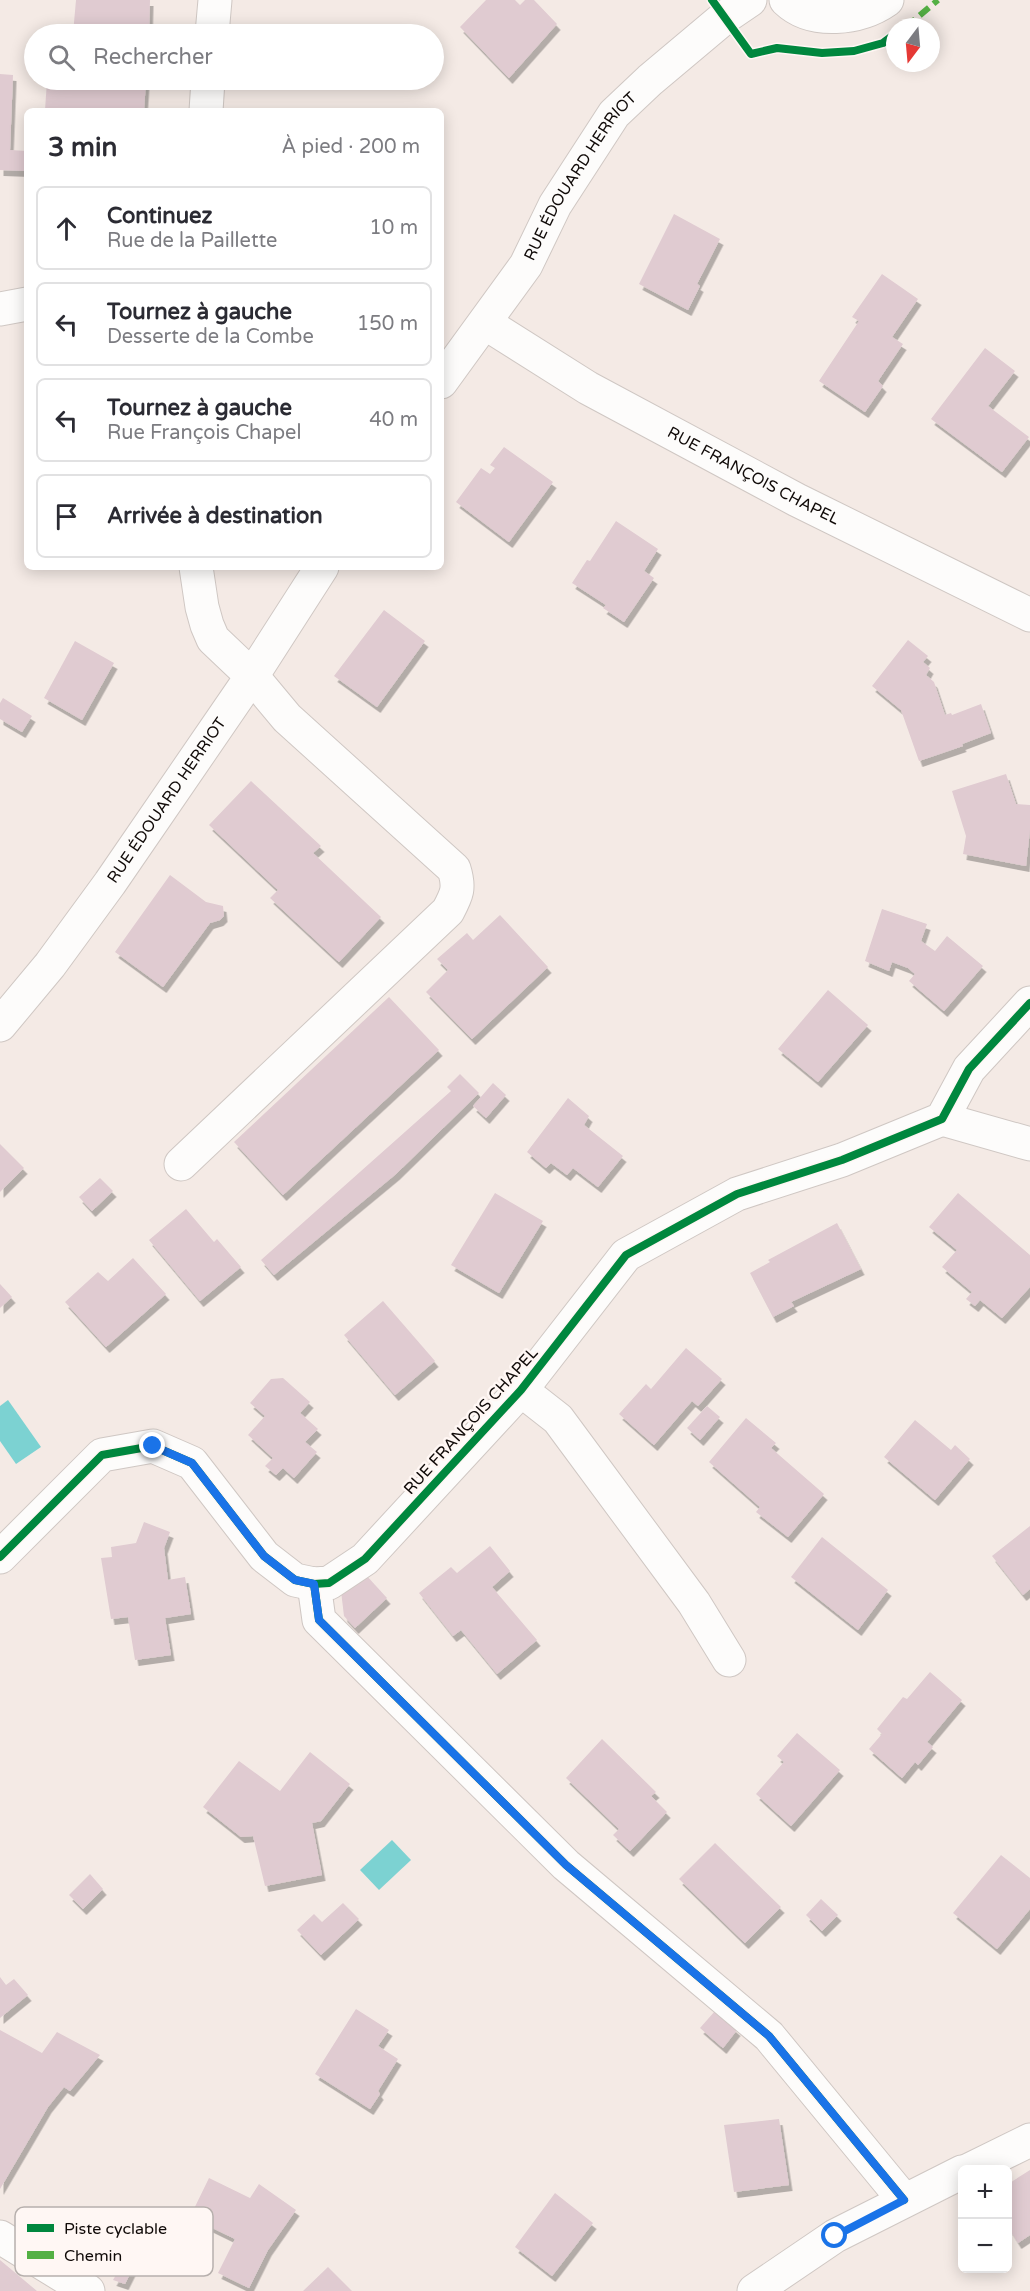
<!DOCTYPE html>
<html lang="fr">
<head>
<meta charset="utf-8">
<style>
  body { margin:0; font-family:"Varela Round",sans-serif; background:#f2f2f3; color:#2b2b33 }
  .controls { position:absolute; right:18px; bottom:18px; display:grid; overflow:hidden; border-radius:9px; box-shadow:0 3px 15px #0003 }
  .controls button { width:54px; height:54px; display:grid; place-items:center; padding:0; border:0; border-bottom:2px solid #e1e1e2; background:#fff; color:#2b2b33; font:30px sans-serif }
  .compass { position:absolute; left:886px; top:18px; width:54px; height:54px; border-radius:50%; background:#fff; box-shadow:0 3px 15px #0003; rotate:196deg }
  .stop { position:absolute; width:18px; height:18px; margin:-14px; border:4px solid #1a73e8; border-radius:50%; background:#fff }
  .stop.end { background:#1a73e8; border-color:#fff; box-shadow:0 2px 6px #0008 }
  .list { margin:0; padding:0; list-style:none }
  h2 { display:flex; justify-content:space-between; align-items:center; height:78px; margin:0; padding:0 24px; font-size:26px }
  h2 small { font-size:20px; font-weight:400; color:#7c7c81 }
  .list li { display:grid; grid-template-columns:39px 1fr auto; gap:18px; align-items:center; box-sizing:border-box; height:84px; margin:0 12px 12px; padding:0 12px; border:2px solid #e1e1e2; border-radius:9px }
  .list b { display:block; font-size:22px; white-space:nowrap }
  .list p { margin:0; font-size:20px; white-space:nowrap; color:#7c7c81 }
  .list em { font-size:20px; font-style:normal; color:#7c7c81 }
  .icon { flex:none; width:33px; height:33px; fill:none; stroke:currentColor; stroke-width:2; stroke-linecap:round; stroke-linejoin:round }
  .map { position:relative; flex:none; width:1030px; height:2291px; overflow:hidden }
  .search { position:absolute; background:#fff; box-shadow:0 3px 15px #0003; left:24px; top:24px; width:420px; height:66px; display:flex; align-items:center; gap:15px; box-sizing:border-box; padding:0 21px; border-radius:33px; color:#7c7c81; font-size:22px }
  .panel { position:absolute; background:#fff; box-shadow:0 3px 15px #0003; left:24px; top:108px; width:420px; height:462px; border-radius:9px }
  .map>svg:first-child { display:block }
  .water { fill:#7cd2d2 }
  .building { fill:#e0cbd1; filter:url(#shadow) }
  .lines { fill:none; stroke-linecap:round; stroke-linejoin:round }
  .minor-casing { stroke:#cfc7c3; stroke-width:35 }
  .major-casing { stroke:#cfc7c3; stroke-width:35 }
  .minor { stroke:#fdfcfb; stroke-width:33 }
  .major { stroke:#fdfcfb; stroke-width:33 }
  .quiet { stroke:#54b044; stroke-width:6; stroke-dasharray:12 6; stroke-linecap:butt }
  .cycleway-casing { stroke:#fff7f4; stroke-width:11 }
  .cycleway { stroke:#00873e; stroke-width:8 }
  .route { stroke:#1a73e8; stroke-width:8 }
  .labels { text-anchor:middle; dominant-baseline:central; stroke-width:5; stroke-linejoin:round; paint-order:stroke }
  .street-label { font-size:16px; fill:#100a08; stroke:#fff7f4 }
  .key { fill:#fff7f4; stroke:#b7b0ad; stroke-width:1.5 }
  .key-label { font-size:16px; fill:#100a08 }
</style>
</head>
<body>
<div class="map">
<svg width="1030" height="2291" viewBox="0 0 1030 2291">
  <defs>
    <filter id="shadow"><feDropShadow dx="3.5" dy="6" stdDeviation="0" flood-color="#0004"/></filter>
  </defs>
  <rect width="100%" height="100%" fill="#f4eae5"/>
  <g class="water">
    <path d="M8 1400 41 1447 16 1464 0 1441V1406Z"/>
    <path d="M392 1840 411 1860 379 1890 360 1870Z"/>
  </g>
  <g class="building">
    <path d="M76 0H150L149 34H73Z"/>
    <path d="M486 0H515L520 5 525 0H534L557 24 509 78 460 27Z"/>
    <path d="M0 74 13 75 10 150 27 151V171L0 170Z"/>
    <path d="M47 80H146L144 111H45Z"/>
    <path d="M674 214 720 239 697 284 700 286 688 310 639 284Z"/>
    <path d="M882 274 918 299 892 337 903 344 878 381 883 386 865 412 819 381 859 321 852 317Z"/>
    <path d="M985 348 1015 371 988 406 1029 437 1002 472 931 419Z"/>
    <path d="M504 447 553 482 509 542 456 502 481 468 490 474 495 468 490 465Z"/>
    <path d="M616 521 658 549 644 571 654 578 624 622 603 608 606 605 572 583 587 560 590 561Z"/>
    <path d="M384 610 425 641 377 707 334 676Z"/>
    <path d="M908 640 928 656 923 662 930 668 926 675 934 682 945 715 951 713 952 715 981 704 991 733 962 744 963 746 919 761 901 710 872 686Z"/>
    <path d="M75 641 114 663 82 720 44 698Z"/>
    <path d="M3 698 32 716 22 732 0 719V703Z"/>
    <path d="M1006 774 1016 804 1030 805V830L1026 866 963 854 966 836 952 791Z"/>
    <path d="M251 781 321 846 313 853 381 917 339 962 270 898 278 890 209 825Z"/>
    <path d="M170 875 206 902 223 906 224 916 220 920 210 923 163 987 115 952Z"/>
    <path d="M882 909 927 924 921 941 935 951 947 936 983 966 944 1011 909 981 915 974 908 968 892 962 889 971 865 961Z"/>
    <path d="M500 915 548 967 472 1039 426 992 448 970 437 959 467 933 473 940Z"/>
    <path d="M828 990 868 1025 818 1082 778 1049Z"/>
    <path d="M389 997 439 1050 283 1195 234 1142Z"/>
    <path d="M460 1074 479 1093 396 1174 274 1275 261 1260 451 1091 447 1087Z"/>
    <path d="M493 1083 506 1095 486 1118 473 1106Z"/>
    <path d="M568 1098 589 1116 584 1125 623 1156 598 1187 573 1168 567 1175 551 1163 546 1168 527 1152Z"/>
    <path d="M0 1144 24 1168 0 1192Z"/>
    <path d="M100 1178 113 1191 92 1211 79 1197Z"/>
    <path d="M495 1193 543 1221 499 1293 451 1265Z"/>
    <path d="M958 1193 1030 1255V1287L1002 1318 980 1300 975 1306 966 1299 972 1292 942 1267 957 1250 929 1227Z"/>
    <path d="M186 1209 214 1242 217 1239 241 1267 200 1301 149 1240Z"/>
    <path d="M837 1223 861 1269 791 1302 794 1306 773 1317 750 1273 770 1262 768 1260Z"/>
    <path d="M133 1258 166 1294 106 1347 65 1302 98 1272 108 1281Z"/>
    <path d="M0 1284 12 1297 0 1308Z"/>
    <path d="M383 1301 435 1361 395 1395 344 1335Z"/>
    <path d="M686 1348 722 1379 698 1406 692 1401 654 1445 619 1414 646 1384 651 1389Z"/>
    <path d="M283 1378 310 1402 300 1413 318 1429 305 1442 317 1452 294 1478 283 1468 276 1475 265 1466 273 1458 248 1435 265 1416 250 1403 271 1379Z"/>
    <path d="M707 1406 720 1417 700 1440 687 1428Z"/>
    <path d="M746 1418 776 1443 771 1448 824 1494 788 1537 756 1512 760 1507 709 1462Z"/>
    <path d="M915 1420 951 1450 955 1445 970 1459 935 1500 884 1457Z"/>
    <path d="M144 1522 170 1532 164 1548 168 1580 185 1577 191 1614 165 1618 171 1655 135 1660 128 1617 111 1619 101 1558 112 1557 111 1547 136 1543Z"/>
    <path d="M1030 1526V1589L1023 1595 992 1556Z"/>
    <path d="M822 1537 888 1590 858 1630 791 1577Z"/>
    <path d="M490 1546 510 1571 492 1587 537 1640 497 1674 461 1630 453 1636 419 1593 451 1567 457 1573Z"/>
    <path d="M366 1575 387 1598 355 1628 344 1616 341 1591Z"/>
    <path d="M930 1672 962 1700 927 1742 933 1747 918 1765 915 1762 902 1778 869 1749 882 1734 877 1729 903 1697 907 1699Z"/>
    <path d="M797 1733 840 1770 791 1826 756 1794 784 1762 777 1756Z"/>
    <path d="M602 1739 656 1792 651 1796 667 1812 630 1851 613 1835 619 1829 566 1778Z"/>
    <path d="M310 1752 350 1784 321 1821 312 1823 322 1875 265 1886 253 1836 241 1837 203 1807 239 1761 280 1791Z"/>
    <path d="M715 1843 781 1907 745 1943 679 1879Z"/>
    <path d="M1001 1855 1030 1878V1909L997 1949 953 1913Z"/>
    <path d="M90 1874 103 1889 83 1909 69 1895Z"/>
    <path d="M821 1899 838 1915 822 1931 806 1915Z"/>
    <path d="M343 1903 359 1919 321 1955 297 1930 314 1914 322 1922Z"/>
    <path d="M0 1977 6 1985 14 1979 28 1995 0 2018Z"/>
    <path d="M356 2009 389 2030 378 2046 398 2059 378 2091 380 2094 370 2109 315 2074Z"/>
    <path d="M715 2011 737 2030 723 2048 700 2028Z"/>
    <path d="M0 2030 42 2053 57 2032 100 2055 70 2091 64 2087 48 2107 0 2189Z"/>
    <path d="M779 2119 789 2185 734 2192 724 2125Z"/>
    <path d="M1030 2170V2235L1018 2243 1008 2227V2184Z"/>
    <path d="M209 2178 250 2198 259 2184 296 2210 268 2250 249 2288 218 2273 235 2239 190 2217Z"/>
    <path d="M555 2193 593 2223 552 2276 515 2247Z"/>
    <path d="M0 2260 37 2291H0Z"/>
    <path d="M124 2261 134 2266 125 2284 113 2280Z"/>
    <path d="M328 2267 352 2291H303Z"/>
  </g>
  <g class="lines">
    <defs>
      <g id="minor">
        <path d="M212 34 215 0"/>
        <path d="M206 111 208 80"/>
        <path d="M0 309 27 304"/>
        <path id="s1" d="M485 323 588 388 797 500 1030 615"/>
        <path id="s2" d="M441 382 526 265 555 205 614 114 650 80 725 17 750 0"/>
        <path id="s3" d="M0 1025 50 965 110 883 252 676 322 567"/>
        <path d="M942 1119 1030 1144"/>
        <path d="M181 1164 448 911C457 894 460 888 454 869L287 718 252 676 213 639 207 625 202 607 196 567"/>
        <path d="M521 1390 558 1419 694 1603 729 1660"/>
        <path d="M0 1557 102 1455 153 1446 192 1463 264 1556 295 1580 314 1584 329 1583 365 1559 521 1390 626 1255 737 1194 842 1160 942 1119 969 1069 1030 1003"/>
        <path d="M314 1584 319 1620 566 1865 769 2036 904 2200"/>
        <path d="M969 2170 1030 2140"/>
        <path d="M0 2237 88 2291"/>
        <path d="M754 2291 835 2236 962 2172"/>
      </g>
      <path id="major" d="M786 0C812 25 860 19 887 0"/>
    </defs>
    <use href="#minor" class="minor-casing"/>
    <use href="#major" class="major-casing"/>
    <use href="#minor" class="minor"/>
    <use href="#major" class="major"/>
    <path class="quiet" d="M906 27 938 0"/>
    <defs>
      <g id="cycleway">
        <path d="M712 0 751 54 777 48 822 53 854 51 883 43 895 34"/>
        <path d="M0 1557 102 1455 153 1446 192 1463 264 1556 295 1580 314 1584 329 1583 365 1559 521 1390 626 1255 737 1194 842 1160 942 1119 969 1069 1030 1003"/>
        <path d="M314 1584 319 1620 566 1865 769 2036 904 2200"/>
      </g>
    </defs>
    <use href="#cycleway" class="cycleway-casing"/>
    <use href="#cycleway" class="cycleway"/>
  </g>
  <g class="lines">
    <path class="route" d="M153 1446 192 1463 264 1556 295 1580 314 1584 319 1620 566 1865 769 2036 904 2200 835 2236"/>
  </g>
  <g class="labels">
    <g class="street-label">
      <text stroke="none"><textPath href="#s2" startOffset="249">RUE ÉDOUARD HERRIOT</textPath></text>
      <text stroke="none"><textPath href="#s1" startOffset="309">RUE FRANÇOIS CHAPEL</textPath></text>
      <text stroke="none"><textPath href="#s3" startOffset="280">RUE ÉDOUARD HERRIOT</textPath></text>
      <text transform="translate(471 1421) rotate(-48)">RUE FRANÇOIS CHAPEL</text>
    </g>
  </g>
  <rect x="15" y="2207" width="198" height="69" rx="9" class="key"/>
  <rect x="27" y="2224" width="27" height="8" fill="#00873e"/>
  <rect x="27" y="2251" width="27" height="8" fill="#54b044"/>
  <g class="key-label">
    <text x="64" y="2234">Piste cyclable</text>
    <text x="64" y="2261">Chemin</text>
  </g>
</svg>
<div class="controls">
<button>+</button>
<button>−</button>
</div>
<svg class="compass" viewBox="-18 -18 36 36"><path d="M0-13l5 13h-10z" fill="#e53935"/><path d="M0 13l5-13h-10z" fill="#7c7c81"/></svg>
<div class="stop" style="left:835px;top:2236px"></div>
<div class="stop end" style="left:153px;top:1446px"></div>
<div class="search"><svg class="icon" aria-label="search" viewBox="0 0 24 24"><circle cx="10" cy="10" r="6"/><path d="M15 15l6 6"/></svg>Rechercher</div>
<section class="panel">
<h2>3 min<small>À pied · 200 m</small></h2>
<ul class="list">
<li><svg class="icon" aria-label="ahead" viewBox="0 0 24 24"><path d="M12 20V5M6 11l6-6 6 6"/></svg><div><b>Continuez</b><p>Rue de la Paillette</p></div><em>10 m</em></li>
<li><svg class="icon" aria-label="left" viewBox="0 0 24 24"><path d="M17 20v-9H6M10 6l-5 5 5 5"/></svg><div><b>Tournez à gauche</b><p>Desserte de la Combe</p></div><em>150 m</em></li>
<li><svg class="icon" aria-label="left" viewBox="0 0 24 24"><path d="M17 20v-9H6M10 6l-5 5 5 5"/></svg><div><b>Tournez à gauche</b><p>Rue François Chapel</p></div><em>40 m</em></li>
<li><svg class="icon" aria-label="arrive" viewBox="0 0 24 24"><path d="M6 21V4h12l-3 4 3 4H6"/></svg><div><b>Arrivée à destination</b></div></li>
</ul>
</section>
</div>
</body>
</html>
